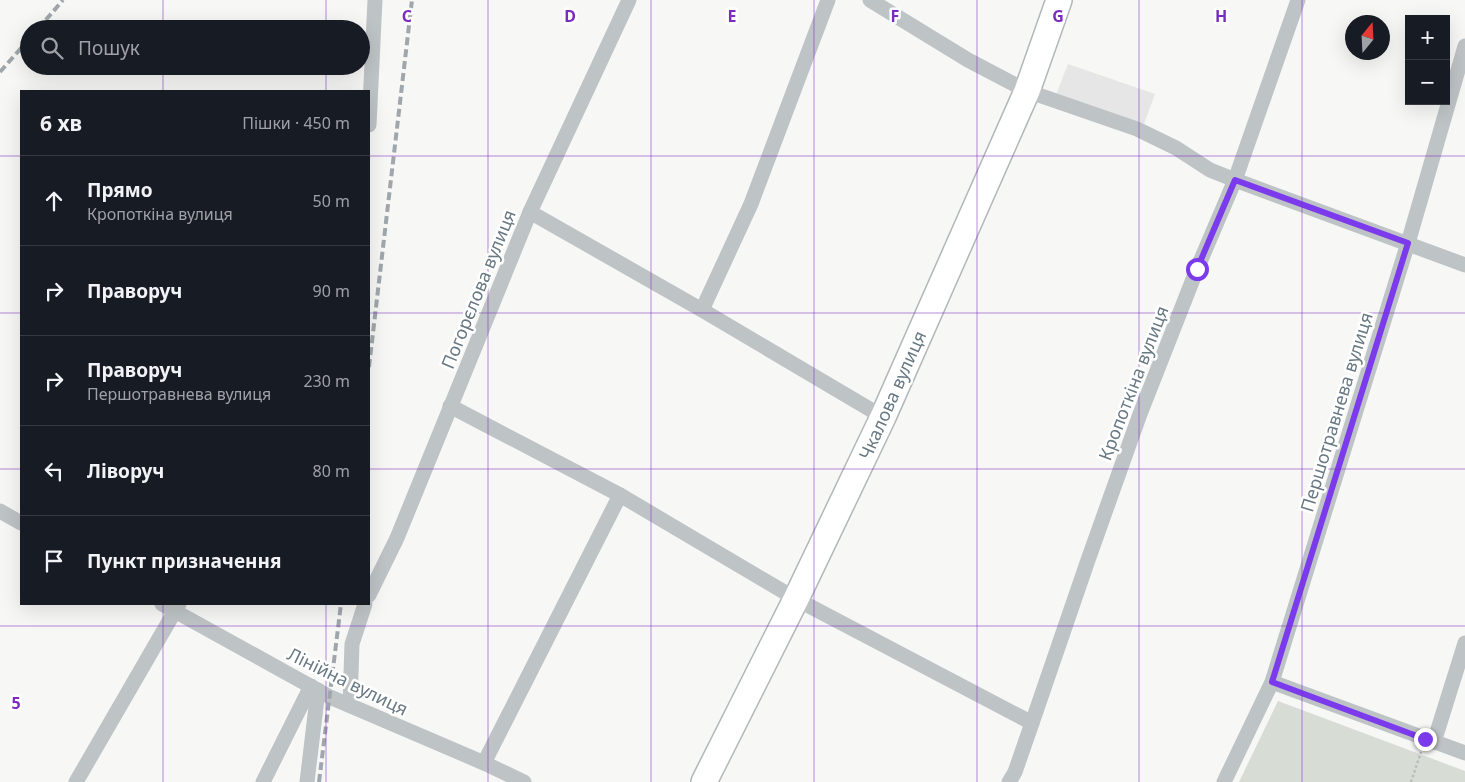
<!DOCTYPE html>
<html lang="uk">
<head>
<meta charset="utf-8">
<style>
  body { margin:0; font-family:"Noto Sans",sans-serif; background:#20242c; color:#f1f3f6 }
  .controls { position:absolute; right:15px; top:15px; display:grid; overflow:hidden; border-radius:0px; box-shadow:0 5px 20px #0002 }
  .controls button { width:45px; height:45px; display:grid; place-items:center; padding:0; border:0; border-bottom:1px solid #363941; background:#171b24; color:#f1f3f6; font:25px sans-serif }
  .compass { position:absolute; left:1345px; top:15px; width:45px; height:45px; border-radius:50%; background:#171b24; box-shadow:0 5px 20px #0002; rotate:18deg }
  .stop { position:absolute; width:15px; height:15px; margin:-11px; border:4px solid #7c3aed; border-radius:50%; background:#fff }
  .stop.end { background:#7c3aed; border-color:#fff; box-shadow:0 1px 5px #0008 }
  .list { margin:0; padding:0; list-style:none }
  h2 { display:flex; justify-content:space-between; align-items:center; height:65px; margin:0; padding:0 20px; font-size:21px }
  h2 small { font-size:16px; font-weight:400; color:#9ea1a6 }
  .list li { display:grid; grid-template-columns:32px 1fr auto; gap:15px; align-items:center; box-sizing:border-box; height:90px; padding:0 20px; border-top:1px solid #363941 }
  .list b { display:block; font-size:19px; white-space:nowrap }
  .list p { margin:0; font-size:16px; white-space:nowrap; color:#9ea1a6 }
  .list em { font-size:16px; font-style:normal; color:#9ea1a6 }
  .icon { flex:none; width:28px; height:28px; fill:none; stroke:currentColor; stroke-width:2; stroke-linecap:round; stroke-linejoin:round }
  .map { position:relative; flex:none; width:1465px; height:782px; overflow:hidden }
  .search { position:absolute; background:#171b24; box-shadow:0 5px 20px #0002; left:20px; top:20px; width:350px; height:55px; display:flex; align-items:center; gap:12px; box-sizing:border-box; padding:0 18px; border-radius:28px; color:#9ea1a6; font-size:19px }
  .panel { position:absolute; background:#171b24; box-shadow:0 5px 20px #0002; left:20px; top:90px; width:350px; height:515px; border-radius:0px }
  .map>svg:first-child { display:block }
  .built { fill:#e5e6e5 }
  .green { fill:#d7dcd4 }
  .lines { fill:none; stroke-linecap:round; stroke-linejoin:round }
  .primary-casing { stroke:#b2b7ba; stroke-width:28 }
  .path { stroke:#b9bcbe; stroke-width:2.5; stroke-dasharray:2.5 2.5; stroke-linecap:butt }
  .street { stroke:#bec3c6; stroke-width:15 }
  .primary { stroke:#fff; stroke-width:25 }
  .rail { stroke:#a0a7ac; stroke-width:4; stroke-dasharray:8 4; stroke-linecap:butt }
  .route { stroke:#7c3aed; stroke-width:6 }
  .grid { fill:none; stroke:#7b2cbf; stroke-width:1; stroke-opacity:0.55 }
  .labels { text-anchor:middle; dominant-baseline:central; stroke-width:5; stroke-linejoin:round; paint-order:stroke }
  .street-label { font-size:18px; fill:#687983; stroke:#fff }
  .grid-label { font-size:16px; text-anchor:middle; font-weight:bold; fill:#7b2cbf; stroke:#fff; stroke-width:5; stroke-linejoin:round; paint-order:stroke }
</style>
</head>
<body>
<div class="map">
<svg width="1465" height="782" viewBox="0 0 1465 782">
  <rect width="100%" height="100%" fill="#f7f7f5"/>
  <path class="built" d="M1068 64 1155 94 1144 124 1056 95Z"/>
  <path class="green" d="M1278 701 1465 771V782H1239Z"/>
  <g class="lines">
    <defs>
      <path id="primary" d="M704 782 796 599 883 417 1027 91 1059 0"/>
    </defs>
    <use href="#primary" class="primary-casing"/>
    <path class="path" d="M1411 782 1421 752"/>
    <g class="street">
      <path d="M870 0 968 60 1027 91 1137 129 1176 148 1210 170 1235 180 1465 265"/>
      <path d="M369 125 375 0"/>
      <path d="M530 212 702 310 883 417"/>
      <path d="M702 310 751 204 828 0"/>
      <path d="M450 406 620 495 796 599 1032 723"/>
      <path d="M0 511 21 523"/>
      <path d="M369 595 397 538 530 212 629 0"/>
      <path d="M162 604 330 697 484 763 524 782"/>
      <path d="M1272 682 1465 753"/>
      <path d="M350 705 352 644 365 604"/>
      <path d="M1434 742 1465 643"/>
      <path d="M484 763 620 495"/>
      <path d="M76 782 179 604"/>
      <path d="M263 782 311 686"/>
      <path d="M307 782 318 690"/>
      <path d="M1009 782 1015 772 1032 723 1088 560 1140 414 1197 269 1235 180 1298 0"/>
      <path d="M1224 782 1272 682 1408 243 1465 46"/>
    </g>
    <use href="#primary" class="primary"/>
    <g class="rail">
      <path d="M38 29 63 0"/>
      <path d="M0 72 29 39"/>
      <path d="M369 367 412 0"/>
      <path d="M319 782 341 604"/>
    </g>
  </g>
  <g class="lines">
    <path class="route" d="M1197 269 1235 180 1408 243 1272 682 1425 739"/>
  </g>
  <path class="grid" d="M163 0V29M326 0V29M488 0V782M651 0V782M814 0V782M977 0V782M1139 0V782M1302 0V782M163 66V91M326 66V91M0 156H21M369 156H1465M0 313H21M369 313H1465M0 469H21M369 469H1465M163 604V782M326 604V782M0 626H1465"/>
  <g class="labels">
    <g class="street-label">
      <text transform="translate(478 289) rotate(-68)">Погорєлова вулиця</text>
      <text transform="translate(1133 383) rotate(-69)">Кропоткіна вулиця</text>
      <text transform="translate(892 395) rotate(-66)">Чкалова вулиця</text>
      <text transform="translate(1336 412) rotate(-73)">Першотравнева вулиця</text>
      <text transform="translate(348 681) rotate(26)">Лінійна вулиця</text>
    </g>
  </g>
  <g class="grid-label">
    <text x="407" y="22">C</text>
    <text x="570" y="22">D</text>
    <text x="732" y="22">E</text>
    <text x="895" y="22">F</text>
    <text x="1058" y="22">G</text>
    <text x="1221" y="22">H</text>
    <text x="16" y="709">5</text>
  </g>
</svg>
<div class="controls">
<button>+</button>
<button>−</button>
</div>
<svg class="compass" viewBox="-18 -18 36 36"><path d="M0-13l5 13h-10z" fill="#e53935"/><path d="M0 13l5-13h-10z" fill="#9ea1a6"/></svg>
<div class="stop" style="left:1197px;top:269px"></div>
<div class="stop end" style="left:1425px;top:739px"></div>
<div class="search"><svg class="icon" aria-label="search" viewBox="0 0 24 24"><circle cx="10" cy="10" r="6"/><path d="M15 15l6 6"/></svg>Пошук</div>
<section class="panel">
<h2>6 хв<small>Пішки · 450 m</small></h2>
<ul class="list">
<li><svg class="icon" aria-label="ahead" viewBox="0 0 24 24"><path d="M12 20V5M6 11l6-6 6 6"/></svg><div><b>Прямо</b><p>Кропоткіна вулиця</p></div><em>50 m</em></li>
<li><svg class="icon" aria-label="right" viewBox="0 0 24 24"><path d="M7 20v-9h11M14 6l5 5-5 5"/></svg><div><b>Праворуч</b></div><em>90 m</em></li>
<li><svg class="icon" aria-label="right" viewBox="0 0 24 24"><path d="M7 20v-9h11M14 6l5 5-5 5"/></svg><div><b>Праворуч</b><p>Першотравнева вулиця</p></div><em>230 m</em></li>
<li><svg class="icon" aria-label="left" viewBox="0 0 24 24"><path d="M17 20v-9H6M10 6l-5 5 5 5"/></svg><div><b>Ліворуч</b></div><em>80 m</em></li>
<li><svg class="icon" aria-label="arrive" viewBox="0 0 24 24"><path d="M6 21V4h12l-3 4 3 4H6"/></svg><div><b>Пункт призначення</b></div></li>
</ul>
</section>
</div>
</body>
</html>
